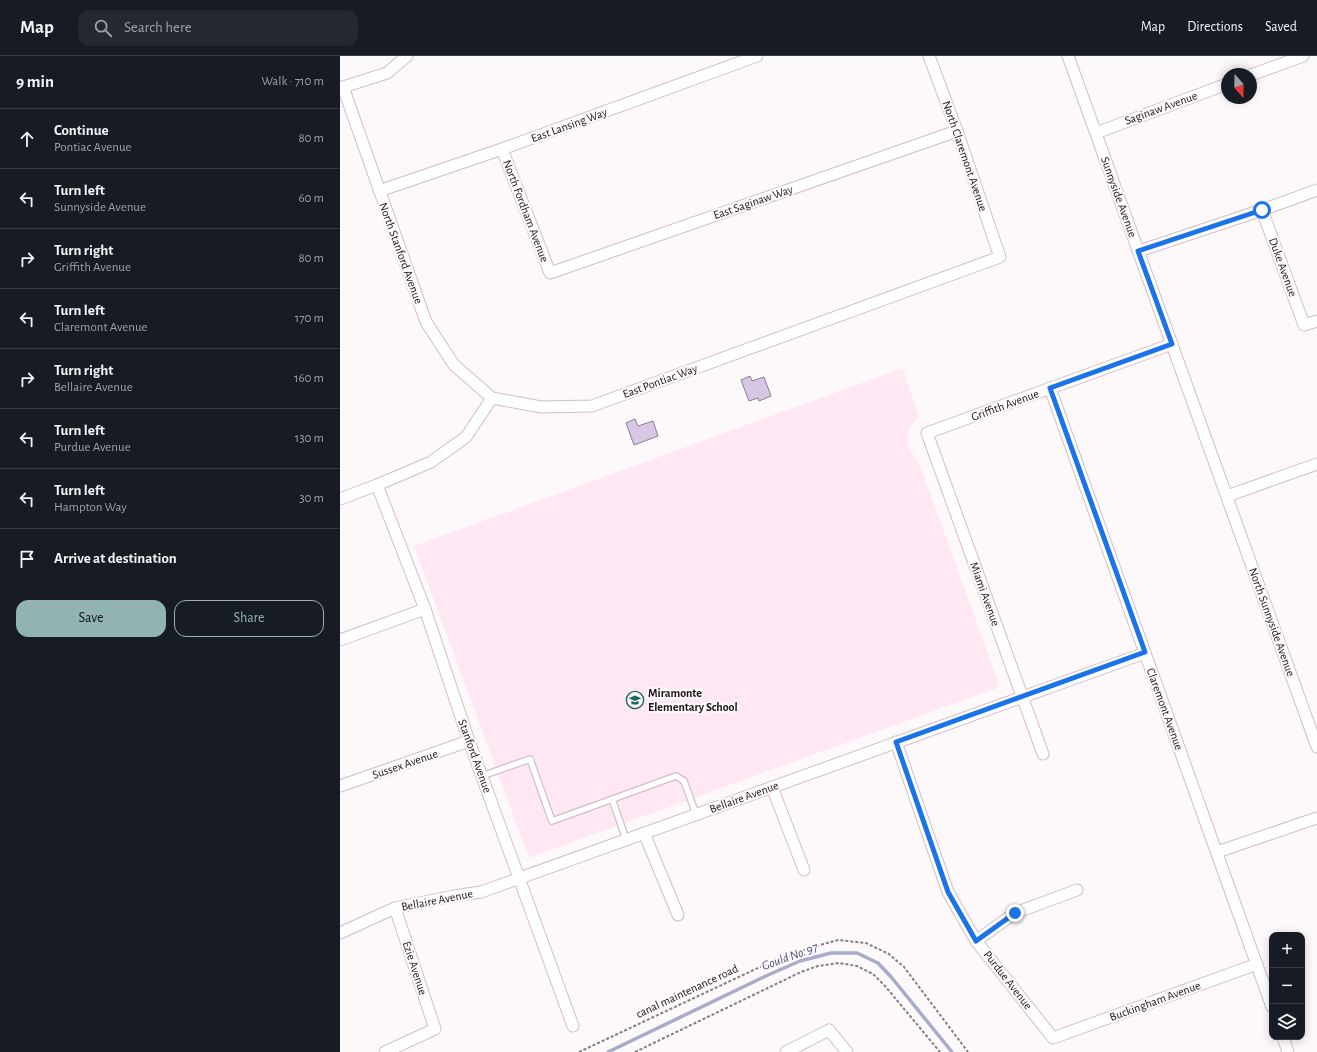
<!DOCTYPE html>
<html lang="en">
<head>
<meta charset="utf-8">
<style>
  body { margin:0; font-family:"Alegreya Sans",sans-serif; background:#242831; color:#f1f3f6 }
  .controls { position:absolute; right:12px; bottom:12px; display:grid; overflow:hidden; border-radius:8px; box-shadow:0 2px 10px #0003 }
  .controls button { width:36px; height:36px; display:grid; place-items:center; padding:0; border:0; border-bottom:1px solid #363941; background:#171b24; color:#f1f3f6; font:20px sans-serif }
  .compass { position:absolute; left:881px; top:12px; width:36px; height:36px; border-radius:50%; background:#171b24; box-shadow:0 2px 10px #0003; rotate:160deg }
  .stop { position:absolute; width:12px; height:12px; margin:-9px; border:3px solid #1a73e8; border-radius:50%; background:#fff }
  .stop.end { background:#1a73e8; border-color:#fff; box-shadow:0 1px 4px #0008 }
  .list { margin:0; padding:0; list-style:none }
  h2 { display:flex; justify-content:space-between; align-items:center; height:52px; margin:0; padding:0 16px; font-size:17px }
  h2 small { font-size:13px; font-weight:400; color:#9ea1a6 }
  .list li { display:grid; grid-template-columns:26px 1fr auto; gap:12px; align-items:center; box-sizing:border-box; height:60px; padding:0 16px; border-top:1px solid #363941 }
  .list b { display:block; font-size:15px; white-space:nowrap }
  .list p { margin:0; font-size:13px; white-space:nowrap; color:#9ea1a6 }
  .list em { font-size:13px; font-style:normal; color:#9ea1a6 }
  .actions { display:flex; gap:8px; padding:12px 16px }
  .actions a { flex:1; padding:9px 0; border:1px solid #91b4b2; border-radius:12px; text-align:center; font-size:14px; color:#91b4b2 }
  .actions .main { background:#91b4b2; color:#111 }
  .icon { flex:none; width:22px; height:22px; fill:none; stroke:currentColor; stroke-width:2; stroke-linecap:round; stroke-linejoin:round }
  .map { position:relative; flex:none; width:977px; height:996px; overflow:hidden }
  header { display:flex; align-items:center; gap:24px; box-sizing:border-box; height:56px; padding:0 20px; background:#171b24; border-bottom:1px solid #363941 }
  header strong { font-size:19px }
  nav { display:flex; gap:22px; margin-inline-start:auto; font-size:14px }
  .search { width:280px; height:36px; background:#242831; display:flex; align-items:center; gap:10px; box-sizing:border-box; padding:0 14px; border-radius:12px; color:#9ea1a6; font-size:15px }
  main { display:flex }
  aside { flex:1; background:#171b24 }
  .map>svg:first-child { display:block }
  .built { fill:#ffe7f4 }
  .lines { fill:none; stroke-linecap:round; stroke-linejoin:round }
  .stream { stroke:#a8acca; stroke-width:3.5 }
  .building { fill:#d7c7e4; stroke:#897f91 }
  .lane-casing { stroke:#d2bdc9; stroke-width:8 }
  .street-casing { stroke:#d2bdc9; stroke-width:13 }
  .path { stroke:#847d81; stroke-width:2; stroke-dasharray:3 2; stroke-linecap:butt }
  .lane { stroke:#fff; stroke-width:5.5 }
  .street { stroke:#fff; stroke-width:11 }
  .route { stroke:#1a73e8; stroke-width:5 }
  .labels { text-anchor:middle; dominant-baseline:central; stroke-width:4; stroke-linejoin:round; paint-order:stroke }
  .street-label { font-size:12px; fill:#1d151a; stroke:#fdf9fb }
  .poi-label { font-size:12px; font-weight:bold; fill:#1d151a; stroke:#fdf9fb; text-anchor:start }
  .water-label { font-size:13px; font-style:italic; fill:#484c78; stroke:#fdf9fb }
</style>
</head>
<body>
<header>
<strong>Map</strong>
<div class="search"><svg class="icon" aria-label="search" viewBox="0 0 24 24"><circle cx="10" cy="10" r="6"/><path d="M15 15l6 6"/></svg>Search here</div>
<nav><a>Map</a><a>Directions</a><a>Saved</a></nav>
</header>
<main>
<aside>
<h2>9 min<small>Walk · 710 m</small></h2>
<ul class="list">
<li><svg class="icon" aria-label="ahead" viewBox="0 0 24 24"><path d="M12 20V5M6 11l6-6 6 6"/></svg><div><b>Continue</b><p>Pontiac Avenue</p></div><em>80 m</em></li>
<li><svg class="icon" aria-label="left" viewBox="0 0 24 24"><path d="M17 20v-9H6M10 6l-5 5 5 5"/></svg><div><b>Turn left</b><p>Sunnyside Avenue</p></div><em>60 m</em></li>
<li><svg class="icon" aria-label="right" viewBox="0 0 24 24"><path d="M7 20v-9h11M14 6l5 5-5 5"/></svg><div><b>Turn right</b><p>Griffith Avenue</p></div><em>80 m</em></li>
<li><svg class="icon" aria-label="left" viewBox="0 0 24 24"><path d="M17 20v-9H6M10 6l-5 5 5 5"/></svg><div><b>Turn left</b><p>Claremont Avenue</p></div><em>170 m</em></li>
<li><svg class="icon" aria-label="right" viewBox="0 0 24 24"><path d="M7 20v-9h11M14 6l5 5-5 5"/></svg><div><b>Turn right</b><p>Bellaire Avenue</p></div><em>160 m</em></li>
<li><svg class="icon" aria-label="left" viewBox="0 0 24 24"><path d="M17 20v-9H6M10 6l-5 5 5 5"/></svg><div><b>Turn left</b><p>Purdue Avenue</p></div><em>130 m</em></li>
<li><svg class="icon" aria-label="left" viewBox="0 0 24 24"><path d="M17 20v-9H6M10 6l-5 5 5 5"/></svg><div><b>Turn left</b><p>Hampton Way</p></div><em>30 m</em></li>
<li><svg class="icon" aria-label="arrive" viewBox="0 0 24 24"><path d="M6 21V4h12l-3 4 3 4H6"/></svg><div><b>Arrive at destination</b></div></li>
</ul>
<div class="actions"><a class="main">Save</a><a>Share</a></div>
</aside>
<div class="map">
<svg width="977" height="996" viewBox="0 0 977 996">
  <rect width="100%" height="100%" fill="#fdf9fb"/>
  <path class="built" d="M563 312 579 361 573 367 569 374 567 382 568 390 580 410 659 628 657 632 191 801 188 799 74 490Z"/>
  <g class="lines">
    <path class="stream" d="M268 996 428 919 460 905 491 897H517L538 907 552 922 612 996"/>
  </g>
  <g class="building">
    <path d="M410 320 412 325 424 321 431 340 419 345 418 342 409 345 401 324Z"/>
    <path d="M295 363 298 370 313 365 318 380 294 389 286 367Z"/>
  </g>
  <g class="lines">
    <defs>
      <g id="lane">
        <path d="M142 720 190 703 212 765 336 720 344 725 356 758"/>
        <path d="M272 743 286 783"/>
      </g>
      <g id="street">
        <path d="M728 0 977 691"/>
        <path d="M911 19 963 0"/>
        <path d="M3 31 86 266 114 309 152 342 201 351 252 350 660 201 617 75 589 0"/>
        <path d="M0 32 47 17 67 0"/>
        <path d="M756 77 887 28"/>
        <path d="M162 93 210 217 617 75"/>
        <path d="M39 135 162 93 417 0"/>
        <path d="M922 154 964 269 977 265"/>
        <path d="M799 195 922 154 977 134"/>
        <path d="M710 332 932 951"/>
        <path d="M37 429 85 553 129 685 233 970"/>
        <path d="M887 440 977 408"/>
        <path d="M0 443 37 429 91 406 126 381 152 342"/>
        <path d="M0 584 85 553"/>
        <path d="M556 686 608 836 636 885 713 982 917 908"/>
        <path d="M703 698 587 377 832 288"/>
        <path d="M0 730 129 685"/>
        <path d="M432 731 464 814"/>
        <path d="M304 777 338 859"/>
        <path d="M877 796 977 762"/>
        <path d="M0 877 55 852 114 840 141 836 805 597"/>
        <path d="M636 885 675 857 737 834"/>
        <path d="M943 981 948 996"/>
        <path d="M45 996 95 973 55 852"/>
        <path d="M446 996 489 974 507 996"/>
      </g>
    </defs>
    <use href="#lane" class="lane-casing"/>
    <use href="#street" class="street-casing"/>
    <g class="path">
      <path d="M239 996 420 911 469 892 498 884 526 887 549 898 564 911 628 996"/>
      <path d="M295 996 461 916 478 910 499 907 517 910 533 918 545 930 600 996"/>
    </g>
    <use href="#lane" class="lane"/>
    <use href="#street" class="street"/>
  </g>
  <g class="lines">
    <path class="route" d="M675 857 636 885 608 836 556 686 805 596 710 332 832 288 798 195 922 154"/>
  </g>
  <defs>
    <symbol id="school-ring" viewBox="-11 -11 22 22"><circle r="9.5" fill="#fdf9fb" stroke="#1b665e" stroke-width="1.5"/><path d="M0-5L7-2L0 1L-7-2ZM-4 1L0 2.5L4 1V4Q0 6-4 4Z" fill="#1b665e"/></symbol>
  </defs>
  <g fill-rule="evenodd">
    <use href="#school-ring" x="285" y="634" width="20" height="20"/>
  </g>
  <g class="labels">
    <g class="street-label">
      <text transform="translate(821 52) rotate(-20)">Saginaw Avenue</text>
      <text transform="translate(229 69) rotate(-20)">East Lansing Way</text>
      <text transform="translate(625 100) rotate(71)">North Claremont Avenue</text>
      <text transform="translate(779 141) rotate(70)">Sunnyside Avenue</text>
      <text transform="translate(413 146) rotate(-19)">East Saginaw Way</text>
      <text transform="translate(186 155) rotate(69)">North Fordham Avenue</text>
      <text transform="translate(61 197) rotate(70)">North Stanford Avenue</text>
      <text transform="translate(943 211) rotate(70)">Duke Avenue</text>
      <text transform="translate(320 325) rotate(-20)">East Pontiac Way</text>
      <text transform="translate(665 349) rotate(-20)">Griffith Avenue</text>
      <text transform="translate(645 538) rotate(70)">Miami Avenue</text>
      <text transform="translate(932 566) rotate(70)">North Sunnyside Avenue</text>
      <text transform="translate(825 653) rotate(70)">Claremont Avenue</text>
      <text transform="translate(135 700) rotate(70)">Stanford Avenue</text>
      <text transform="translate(65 708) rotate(-19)">Sussex Avenue</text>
      <text transform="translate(404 741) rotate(-20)">Bellaire Avenue</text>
      <text transform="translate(97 844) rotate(-11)">Bellaire Avenue</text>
      <text transform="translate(75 912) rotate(72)">Ezie Avenue</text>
      <text transform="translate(668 924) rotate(52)">Purdue Avenue</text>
      <text transform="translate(347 935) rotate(-25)">canal maintenance road</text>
      <text transform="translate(815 945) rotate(-20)">Buckingham Avenue</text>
    </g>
    <g class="poi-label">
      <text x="308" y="637">Miramonte<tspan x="308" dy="14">Elementary School</tspan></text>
    </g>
    <g class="water-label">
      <text transform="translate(450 901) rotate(-20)">Gould No. 97</text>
    </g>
  </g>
</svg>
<div class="controls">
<button>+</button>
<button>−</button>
<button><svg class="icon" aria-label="layers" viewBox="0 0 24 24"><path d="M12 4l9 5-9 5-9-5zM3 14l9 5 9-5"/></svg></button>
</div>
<svg class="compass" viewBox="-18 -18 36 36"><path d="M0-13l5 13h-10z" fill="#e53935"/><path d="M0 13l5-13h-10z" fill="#9ea1a6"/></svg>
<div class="stop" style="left:922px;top:154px"></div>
<div class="stop end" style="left:675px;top:857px"></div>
</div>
</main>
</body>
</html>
